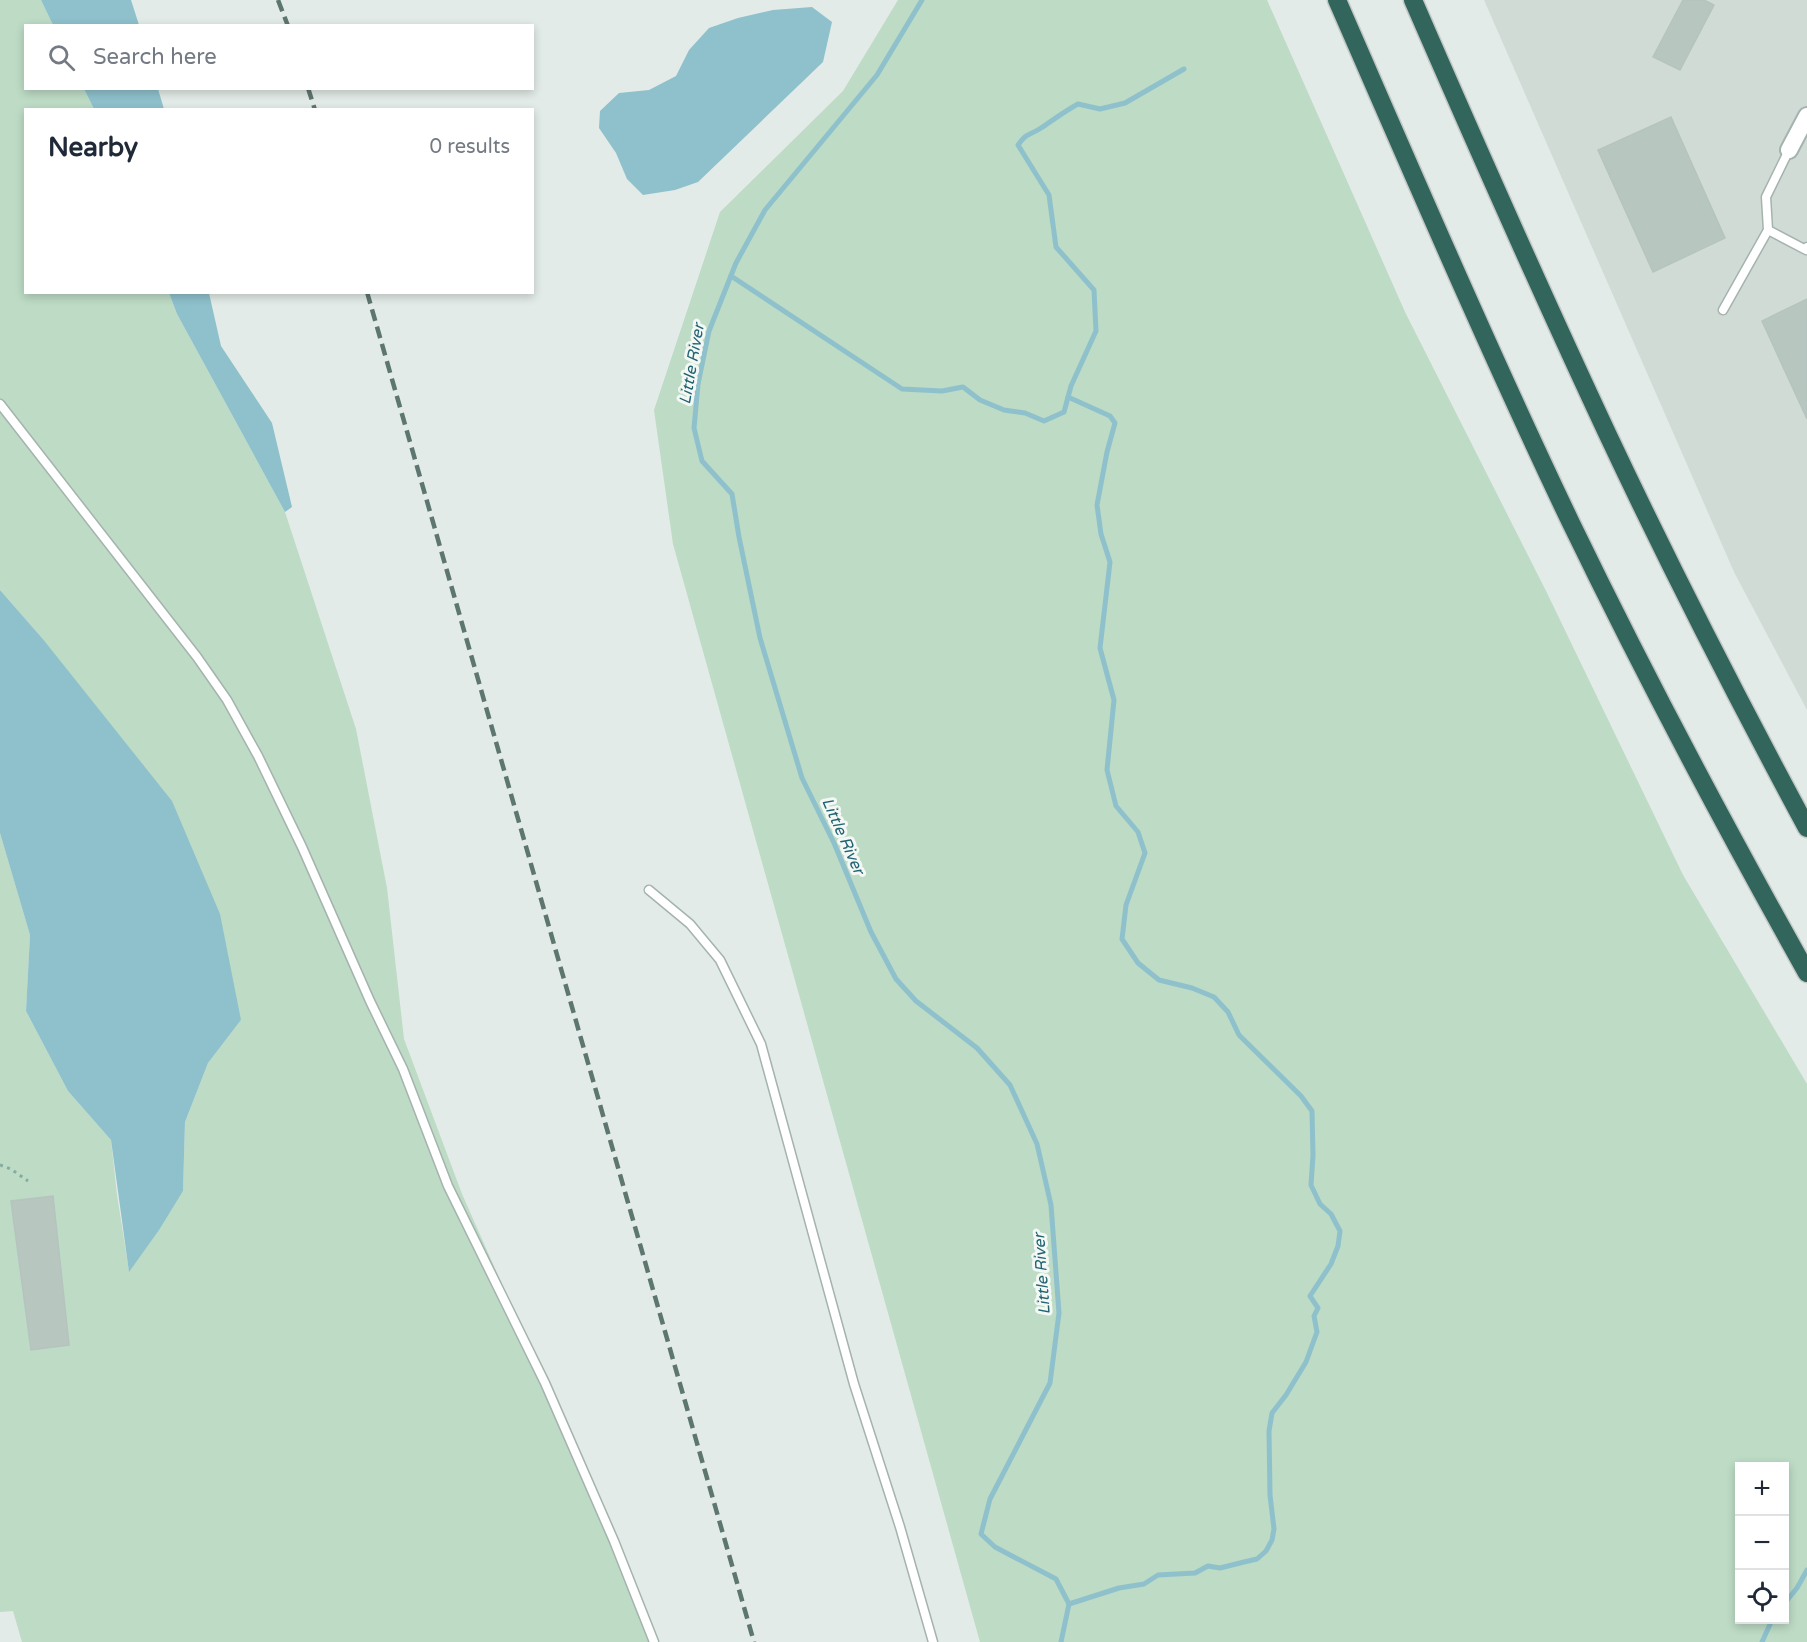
<!DOCTYPE html>
<html lang="en">
<head>
<meta charset="utf-8">
<style>
  body { margin:0; font-family:"Varela Round",sans-serif; background:#f2f2f3; color:#1f2937 }
  .controls { position:absolute; right:18px; bottom:18px; display:grid; overflow:hidden; border-radius:0px; box-shadow:0 3px 9px #0003 }
  .controls button { width:54px; height:54px; display:grid; place-items:center; padding:0; border:0; border-bottom:2px solid #e0e1e3; background:#fff; color:#1f2937; font:30px sans-serif }
  .list { margin:0; padding:0; list-style:none }
  h2 { display:flex; justify-content:space-between; align-items:center; height:78px; margin:0; padding:0 24px; font-size:26px }
  h2 small { font-size:20px; font-weight:400; color:#747a83 }
  .icon { flex:none; width:33px; height:33px; fill:none; stroke:currentColor; stroke-width:2; stroke-linecap:round; stroke-linejoin:round }
  .map { position:relative; flex:none; width:1807px; height:1642px; overflow:hidden }
  .search { position:absolute; background:#fff; box-shadow:0 3px 9px #0003; left:24px; top:24px; width:510px; height:66px; display:flex; align-items:center; gap:15px; box-sizing:border-box; padding:0 21px; border-radius:0px; color:#747a83; font-size:22px }
  .panel { position:absolute; background:#fff; box-shadow:0 3px 9px #0003; left:24px; top:108px; width:510px; height:186px; border-radius:0px }
  .map>svg:first-child { display:block }
  .built { fill:#d1dbd6 }
  .green { fill:#bddbc5; fill-rule:evenodd }
  .water { fill:#8ec1cc }
  .lines { fill:none; stroke-linecap:round; stroke-linejoin:round }
  .stream { stroke:#8ec1cc; stroke-width:5 }
  .building { fill:#b8c6c0; stroke:#b5c4be; stroke-width:1.5 }
  .lane-casing { stroke:#a5b3ae; stroke-width:11 }
  .street-casing { stroke:#a5b3ae; stroke-width:20 }
  .highway-casing { stroke:#c2c8c6; stroke-width:21 }
  .path { stroke:#85aca1; stroke-width:3; stroke-dasharray:3 4.5; stroke-linecap:butt }
  .lane { stroke:#fff; stroke-width:8 }
  .street { stroke:#fff; stroke-width:16 }
  .highway { stroke:#32655b; stroke-width:18 }
  .rail { stroke:#5e7670; stroke-width:4.5; stroke-dasharray:12 6; stroke-linecap:butt }
  .labels { text-anchor:middle; dominant-baseline:central; stroke-width:6; stroke-linejoin:round; paint-order:stroke }
  .water-label { font-size:16px; font-style:italic; fill:#226372; stroke:#f3f8f5 }
</style>
</head>
<body>
<div class="map">
<svg width="1807" height="1642" viewBox="0 0 1807 1642">
  <rect width="100%" height="100%" fill="#e2ebe7"/>
  <path class="built" d="M1484 0H1807V710L1734 572Z"/>
  <g class="green">
    <path d="M0 0H41L53 25 26 26V88L84 89 94 109 26 110V292L169 293 177 314 285 512 356 729 387 888 404 1039 462 1194 547 1386 650 1642H22L13 1611 0 1612V833L30 935 26 1011 68 1091 111 1140 117 1195 129 1271 183 1191 185 1122 208 1063 241 1020 42 638 0 590Z"/>
    <path d="M898 0H1267L1405 312 1547 593 1683 875 1807 1084V1642H980L673 544 654 410 720 212 843 91ZM1740 1466H1784V1620H1740Z"/>
  </g>
  <g class="water">
    <path d="M41 0H131L139 25H53Z"/>
    <path d="M812 7 832 22 823 62 698 182 675 190 643 195 627 179 616 153 599 128 600 111 619 93 649 90 676 76 689 50 709 28 738 18 773 10Z"/>
    <path d="M84 89H158L164 109H94Z"/>
    <path d="M169 293H209L221 346 272 423 292 507 285 512 177 314Z"/>
    <path d="M0 590 42 638 172 801 220 914 241 1020 208 1063 185 1122 183 1191 159 1230 129 1272 111 1140 68 1091 26 1011 30 935 0 833Z"/>
  </g>
  <g class="lines">
    <g class="stream">
      <path d="M922 0 877 75 765 210 736 263 709 331 698 384 694 428 702 461 732 494 739 537 760 638 802 778 834 843 871 932 896 979 916 1001 977 1048 1010 1085 1037 1144 1051 1205 1059 1313 1050 1383 990 1499 981 1534 995 1547 1056 1579 1069 1604 1061 1642"/>
      <path d="M731 276 902 389 942 391 963 387 980 400 1004 410 1025 413 1044 421 1064 412 1071 386 1096 331 1094 290 1056 247 1049 195 1018 145C1027 132 1029 136 1041 128 1053 120 1065 111 1078 104L1100 109 1125 103 1184 69"/>
      <path d="M1068 397 1110 416 1115 423 1107 452 1097 505 1101 534 1110 562 1100 648 1114 700 1107 770 1116 806 1138 832 1145 853 1126 905 1122 939 1138 963 1159 980 1192 988 1214 997 1228 1012 1239 1035 1301 1096 1312 1111 1313 1155 1311 1185 1320 1204 1331 1214 1340 1231 1338 1246 1331 1264 1310 1296 1318 1308 1314 1316 1317 1332 1306 1362 1286 1395 1272 1413 1269 1431 1270 1495 1274 1529 1272 1540 1266 1551 1257 1559 1244 1562 1220 1568 1208 1566 1195 1573 1158 1575 1144 1584 1119 1588 1069 1604"/>
      <path d="M1784 1604 1797 1588 1807 1570"/>
      <path d="M1762 1642 1772 1620"/>
    </g>
  </g>
  <g class="building">
    <path d="M1683 0H1704L1714 5 1680 70 1653 57Z"/>
    <path d="M1671 117 1725 238 1653 272 1598 150Z"/>
    <path d="M1807 299V419L1762 321Z"/>
    <path d="M53 1196 69 1345 31 1350 11 1201Z"/>
  </g>
  <g class="lines">
    <defs>
      <g id="lane">
        <path d="M1768 230 1806 250 1807 247"/>
        <path d="M1723 310 1768 230 1766 197 1789 150"/>
        <path d="M0 404 197 657 227 700 258 756 302 847 370 1001 403 1069 448 1186 545 1383 614 1541 654 1642"/>
        <path d="M649 890 690 924 720 960 761 1044 854 1384 900 1527 933 1642"/>
      </g>
      <path id="street" d="M1789 150 1807 116"/>
      <g id="highway">
        <path d="M1337 0C1413 174 1488 349 1570 521 1644 674 1724 825 1807 973"/>
        <path d="M1413 0C1476 145 1540 290 1607 433 1670 567 1737 698 1807 828"/>
      </g>
    </defs>
    <use href="#lane" class="lane-casing"/>
    <use href="#street" class="street-casing"/>
    <use href="#highway" class="highway-casing"/>
    <path class="path" d="M0 1165 11 1169 28 1181"/>
    <use href="#lane" class="lane"/>
    <use href="#street" class="street"/>
    <use href="#highway" class="highway"/>
    <g class="rail">
      <path d="M278 0 288 26"/>
      <path d="M308 88 315 110"/>
      <path d="M367 292 754 1642"/>
    </g>
  </g>
  <g class="labels">
    <g class="water-label">
      <text transform="translate(692 364) rotate(-80)">Little River</text>
      <text transform="translate(843 836) rotate(66)">Little River</text>
      <text transform="translate(1042 1274) rotate(-94)">Little River</text>
    </g>
  </g>
</svg>
<div class="controls">
<button>+</button>
<button>−</button>
<button><svg class="icon" aria-label="locate" viewBox="0 0 24 24"><circle cx="12" cy="12" r="6"/><path d="M12 2v4M12 18v4M2 12h4M18 12h4"/></svg></button>
</div>
<div class="search"><svg class="icon" aria-label="search" viewBox="0 0 24 24"><circle cx="10" cy="10" r="6"/><path d="M15 15l6 6"/></svg>Search here</div>
<section class="panel">
<h2>Nearby<small>0 results</small></h2>
<ul class="list">
</ul>
</section>
</div>
</body>
</html>
